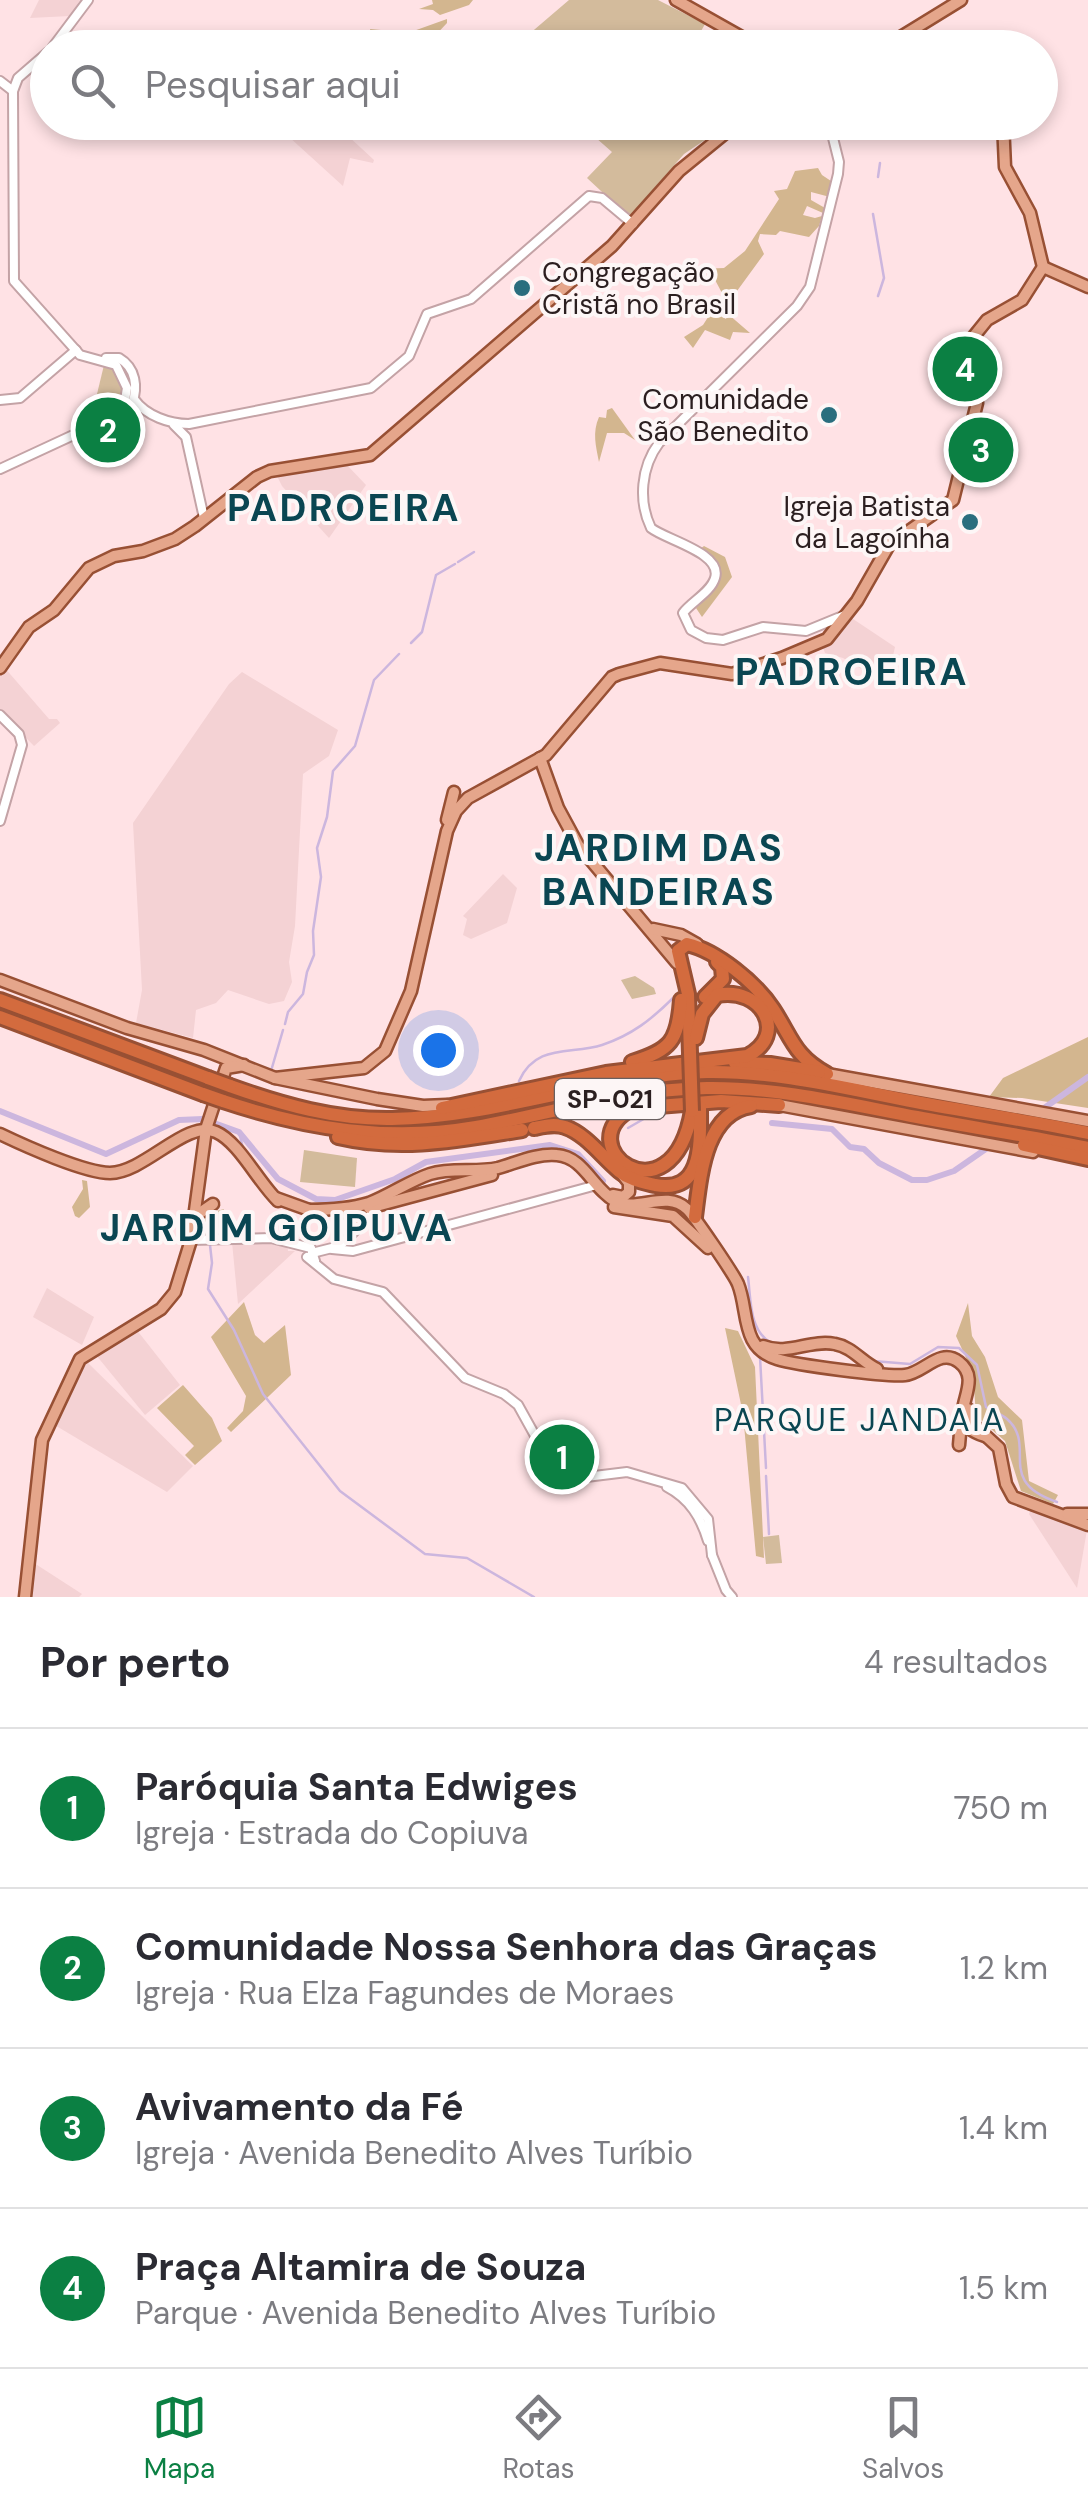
<!DOCTYPE html>
<html lang="pt">
<head>
<meta charset="utf-8">
<style>
  body { margin:0; font-family:"DM Sans",sans-serif; background:#f2f2f3; color:#2b2b33 }
  .you { position:absolute; left:438px; top:1050px; width:35px; height:35px; margin:-25px; border:8px solid #fff; border-radius:50%; background:#1a73e8; box-shadow:0 0 0 15px #1a73e833 }
  .badge { display:grid; place-items:center; width:65px; height:65px; border-radius:50%; background:#0b8043; color:#fff; font-size:32px; font-weight:700 }
  .pin { position:absolute; translate:-50% -50%; border:5px solid #fff; box-shadow:0 2px 10px #0006 }
  .list { margin:0; padding:0; list-style:none }
  h2 { display:flex; justify-content:space-between; align-items:center; height:130px; margin:0; padding:0 40px; font-size:42px }
  h2 small { font-size:32px; font-weight:400; color:#7c7c81 }
  .list li { display:grid; grid-template-columns:65px 1fr auto; gap:30px; align-items:center; box-sizing:border-box; height:160px; padding:0 40px; border-top:2px solid #e1e1e2 }
  .list b { display:block; font-size:38px; white-space:nowrap }
  .list p { margin:0; font-size:32px; white-space:nowrap; color:#7c7c81 }
  .list em { font-size:32px; font-style:normal; color:#7c7c81 }
  .icon { flex:none; width:55px; height:55px; fill:none; stroke:currentColor; stroke-width:2; stroke-linecap:round; stroke-linejoin:round }
  .map { position:relative; flex:none; width:1088px; height:1597px; overflow:hidden }
  .search { position:absolute; background:#fff; box-shadow:0 5px 15px #0003; left:30px; right:30px; top:30px; height:110px; display:flex; align-items:center; gap:25px; box-sizing:border-box; padding:0 35px; border-radius:55px; color:#7c7c81; font-size:38px }
  .sheet { height:770px; background:#fff }
  nav { display:flex; justify-content:space-around; align-items:center; box-sizing:border-box; height:140px; border-top:2px solid #e1e1e2; background:#fff; font-size:28px; color:#7c7c81 }
  nav a { display:grid; justify-items:center; gap:5px }
  nav .on { color:#0b8043 }
  .map>svg:first-child { display:block }
  .built { fill:#f4d2d4 }
  .green { fill:#d3bb9c }
  .forest { fill:#d3b68f }
  .lines { fill:none; stroke-linecap:round; stroke-linejoin:round }
  .stream { stroke:#ccb6de; stroke-width:2.5 }
  .river { stroke:#ccb6de; stroke-width:6 }
  .minor-casing { stroke:#c4a3a6; stroke-width:12 }
  .major-casing { stroke:#985034; stroke-width:15 }
  .highway-casing { stroke:#985034; stroke-width:18 }
  .minor { stroke:#fff; stroke-width:8 }
  .major { stroke:#e5a68b; stroke-width:10 }
  .highway { stroke:#d36b3e; stroke-width:12 }
  .highway-bridge-casing { stroke:#985034; stroke-width:18; stroke-linecap:butt }
  .highway-bridge { stroke:#d36b3e; stroke-width:12 }
  .poi-dot { fill:#2a6e7e; stroke:#fdf6f6; stroke-width:4 }
  .labels { text-anchor:middle; dominant-baseline:central; stroke-width:8; stroke-linejoin:round; paint-order:stroke }
  .shield { fill:#fdf6f6; stroke:#6a6060; stroke-width:2.5 }
  .shield-label { font-size:25px; font-weight:bold; fill:#2b1f20 }
  .poi-label { font-size:28px; fill:#2b1f20; stroke:#fdf6f6; text-anchor:end }
  .quarter-label { font-size:32px; letter-spacing:2.5px; fill:#0a4652; stroke:#fdf6f6 }
  .district-label { font-size:38px; font-weight:bold; letter-spacing:2.5px; fill:#0a4652; stroke:#fdf6f6 }
</style>
</head>
<body>
<div class="map">
<svg width="1088" height="1597" viewBox="0 0 1088 1597">
  <rect width="100%" height="100%" fill="#ffe2e5"/>
  <g class="built">
    <path d="M39 0H80L70 16 30 18Z"/>
    <path d="M301 123H334L374 160 373 163 350 158 343 186 288 136Z"/>
    <path d="M345 463 366 485 329 538 282 486 277 476 279 473Z"/>
    <path d="M850 617 895 647 892 660 870 674 843 658 825 653 823 647 838 636Z"/>
    <path d="M4 667 49 719H57L60 723 34 746 0 711V672Z"/>
    <path d="M242 672 338 730 329 756 303 774 295 926 289 962 292 982 284 1001 269 1004 228 990 216 1003 196 1010 193 1038 136 1023 142 990 133 823 229 684Z"/>
    <path d="M503 874 517 888 507 923 471 939 463 935 467 919 463 916Z"/>
    <path d="M274 1241 287 1244 288 1251H295L238 1304 232 1242Z"/>
    <path d="M47 1288 94 1317 82 1345 33 1317Z"/>
    <path d="M136 1329 180 1385 145 1415 96 1355Z"/>
    <path d="M86 1361 193 1466 167 1492 53 1424 78 1368Z"/>
    <path d="M1031 1509 1087 1530 1077 1588 1029 1514Z"/>
    <path d="M34 1563 82 1594 79 1597H28L31 1568Z"/>
  </g>
  <g class="green">
    <path d="M569 0H658L705 24 700 33 724 47H514Z"/>
    <path d="M579 123H730L684 154 629 217 587 178 612 152Z"/>
    <path d="M104 365H112C123 383 130 396 113 412L97 394Z"/>
    <path d="M635 976 654 988 656 994 632 999 621 980Z"/>
    <path d="M304 1150 357 1158 355 1187 300 1182Z"/>
    <path d="M224 1209 216 1236 201 1233 199 1225 201 1215Z"/>
    <path d="M779 1535 782 1563 766 1564 763 1537Z"/>
  </g>
  <g class="forest">
    <path d="M432 0H473L469 5 440 15 433 10 419 9 433 4Z"/>
    <path d="M447 19V23L432 39 441 47 460 38 466 42C445 55 400 44 375 47L370 29 381 30 388 35 408 33Z"/>
    <path d="M818 168 822 175 831 181 830 197 811 192V200L825 208 823 213 807 206 803 215 815 218 822 216 819 226 809 237 780 231 776 235 760 234 758 241 764 254 737 291 723 295 713 276 697 269 724 268 745 251 779 199 774 191 787 189 795 171Z"/>
    <path d="M712 311 726 319 728 314 750 333 733 332 730 340 705 330 693 348 684 337 703 325Z"/>
    <path d="M612 408 635 440 624 433H607L599 462C596 446 592 433 599 417L606 418 607 410Z"/>
    <path d="M704 546 725 557 732 577 702 617 696 608 720 580 714 559 700 549Z"/>
    <path d="M1088 1037V1108L1022 1098 989 1097 1003 1078Z"/>
    <path d="M82 1180 87 1181 90 1207 79 1218 75 1216 72 1207 83 1189Z"/>
    <path d="M244 1302 255 1335 264 1343 285 1325 291 1375 231 1432 227 1428 243 1411 246 1396 211 1337Z"/>
    <path d="M968 1303 972 1336 985 1357 998 1397 1022 1420 1029 1481 1058 1495 1053 1504 1021 1491 1005 1441 976 1416 973 1373 956 1336Z"/>
    <path d="M725 1328 738 1331 755 1367 764 1558 756 1556 743 1414Z"/>
    <path d="M183 1385 212 1418 222 1441 195 1465 185 1455 194 1446 157 1408Z"/>
  </g>
  <g class="lines">
    <g class="stream">
      <path d="M374 34 412 39 426 34"/>
      <path d="M878 177 880 163"/>
      <path d="M873 214 884 278 878 296"/>
      <path d="M458 562 474 552"/>
      <path d="M411 643 422 632 436 575 455 564"/>
      <path d="M285 1024 288 1012 303 994 307 972 314 955 313 931 321 877 317 848 327 817 333 771 355 746 374 680 399 654"/>
      <path d="M271 1071 283 1030"/>
      <path d="M519 1081C536 1043 571 1055 602 1045 632 1035 652 1019 673 998"/>
      <path d="M628 1128 654 1113"/>
      <path d="M239 1132 243 1148"/>
      <path d="M210 1245 212 1263 208 1289 234 1330 263 1394 340 1491 425 1554 467 1558 534 1597"/>
      <path d="M748 1277C751 1300 749 1330 771 1343"/>
      <path d="M760 1357 766 1468"/>
      <path d="M873 1361 910 1364 938 1347 959 1348 977 1365 986 1407C992 1411 1001 1414 1007 1419 1038 1446 994 1481 1057 1502"/>
      <path d="M766 1476 769 1534"/>
    </g>
    <g class="river">
      <path d="M0 1111 106 1154 179 1120 203 1119 239 1132 278 1179 316 1199 335 1200 395 1179 426 1162 550 1145 578 1154 603 1181"/>
      <path d="M1040 1111 1088 1077"/>
      <path d="M772 1123 832 1129 850 1147 864 1149 879 1163 912 1180H927L954 1171 993 1144"/>
    </g>
    <defs>
      <g id="minor">
        <path d="M52 48 88 0"/>
        <path d="M48 52 18 78 13 91 14 281 80 355 116 365 127 388 123 412"/>
        <path d="M0 81 13 91"/>
        <path d="M829 122 839 162 838 174 810 287 797 306 659 443C641 467 638 501 651 528 666 540 723 553 715 578 711 592 691 602 683 613L691 630 706 638 723 640 763 627 806 631 845 615"/>
        <path d="M106 358H119C136 368 138 387 132 404"/>
        <path d="M134 399C146 416 170 424 189 424L371 388 409 356 427 314 471 299 589 196 602 198 633 224"/>
        <path d="M0 400 20 398 76 350"/>
        <path d="M174 425 186 437 204 518"/>
        <path d="M0 469 123 412 141 408"/>
        <path d="M0 715 19 734 22 745 0 821"/>
        <path d="M191 1240 271 1238 311 1248 315 1261"/>
        <path d="M332 1249 353 1251 593 1186"/>
        <path d="M312 1253 340 1246 376 1209"/>
        <path d="M307 1257 334 1279 383 1292 465 1378 504 1394 518 1405 548 1459 559 1470 578 1478 627 1472 682 1488 708 1519 712 1555"/>
        <path d="M667 1487C690 1499 701 1518 708 1541"/>
        <path d="M712 1555 726 1590 732 1597"/>
      </g>
      <g id="major">
        <path d="M676 0 761 48"/>
        <path d="M896 44 907 48"/>
        <path d="M883 48 961 0"/>
        <path d="M1003 122 1005 167 1030 213 1043 267"/>
        <path d="M1043 267 1088 287"/>
        <path d="M0 668 29 627 54 610 89 568 114 556 143 551 175 539 195 526 257 477 270 471 370 455 612 246 679 171 739 122"/>
        <path d="M540 758 558 808 578 845 677 963"/>
        <path d="M447 820 454 792"/>
        <path d="M653 929 681 935 697 944"/>
        <path d="M0 980 127 1028 204 1050 275 1078 377 1099 423 1106 447 1105"/>
        <path d="M827 1074 1088 1121"/>
        <path d="M275 1078 364 1068 385 1051 411 991 447 831 456 811 468 798 546 755 612 677 619 674 660 663 732 674 782 658 827 639 857 601 889 545 953 500 977 403 967 354 970 341 987 320 1022 300 1043 267"/>
        <path d="M779 1105 1033 1152"/>
        <path d="M0 1134C25 1146 85 1173 110 1173 146 1172 186 1119 216 1132 239 1142 258 1182 278 1201"/>
        <path d="M613 1195 623 1197 629 1192V1183L622 1174"/>
        <path d="M276 1198 312 1211"/>
        <path d="M614 1207 673 1216 708 1248"/>
        <path d="M369 1208 492 1175"/>
        <path d="M309 1210C329 1210 349 1209 369 1203 390 1195 409 1181 430 1174 452 1167 475 1173 498 1168 516 1163 537 1153 557 1155 584 1157 593 1189 615 1201 637 1213 666 1189 687 1209 693 1214 735 1276 738 1284 749 1311 740 1348 777 1359 796 1365 886 1377 905 1375 924 1373 940 1347 959 1362 989 1385 935 1421 985 1436"/>
        <path d="M342 1212 358 1215V1225"/>
        <path d="M194 1217 213 1204"/>
        <path d="M763 1346C788 1356 810 1339 835 1344 852 1347 862 1362 877 1369"/>
        <path d="M968 1409 973 1424 999 1448 1006 1484 1013 1497 1088 1525"/>
        <path d="M959 1445 961 1422"/>
        <path d="M1067 1514H1088"/>
        <path d="M25 1597 42 1440 80 1359 161 1309 175 1292 191 1240 206 1129 226 1068 244 1065"/>
      </g>
      <g id="highway">
        <path d="M705 997 723 979 722 967 717 962"/>
        <path d="M0 1000 208 1078"/>
        <path d="M0 1017 203 1094"/>
        <path d="M690 1053 688 994 678 951 687 944C717 951 756 983 773 1009 792 1038 794 1056 827 1074"/>
        <path d="M632 1062C671 1050 678 1041 681 1000"/>
        <path d="M735 1063 770 1064 819 1072"/>
        <path d="M230 1086C283 1105 336 1120 392 1119 499 1117 600 1075 707 1072 778 1071 847 1089 916 1102 974 1113 1031 1121 1088 1133"/>
        <path d="M223 1101C307 1129 389 1142 476 1127 553 1113 629 1089 707 1088 778 1087 848 1104 917 1117 974 1128 1031 1136 1088 1148"/>
        <path d="M442 1108 606 1073 747 1056C789 1035 762 986 717 995L702 1014 696 1038"/>
        <path d="M692 1111C671 1227 564 1144 633 1108L721 1101 779 1105"/>
        <path d="M534 1128C544 1126 555 1123 565 1127 586 1134 602 1157 619 1171 630 1180 642 1182 655 1185 704 1194 700 1142 700 1107"/>
        <path d="M338 1137C402 1152 459 1140 522 1130"/>
        <path d="M1024 1145 1088 1159"/>
        <path d="M695 1217C700 1179 704 1113 751 1106"/>
      </g>
    </defs>
    <use href="#minor" class="minor-casing"/>
    <use href="#major" class="major-casing"/>
    <use href="#highway" class="highway-casing"/>
    <use href="#minor" class="minor"/>
    <use href="#major" class="major"/>
    <use href="#highway" class="highway"/>
    <defs>
      <g id="highway-bridge">
        <path d="M690 1053 692 1111"/>
        <path d="M208 1078 230 1086"/>
        <path d="M203 1094 223 1101"/>
      </g>
    </defs>
    <use href="#highway-bridge" class="highway-bridge-casing"/>
    <use href="#highway-bridge" class="highway-bridge"/>
  </g>
  <g class="poi-dot">
    <circle cx="522" cy="288" r="10"/>
    <circle cx="829" cy="415" r="10"/>
    <circle cx="970" cy="522" r="10"/>
  </g>
  <g class="labels">
    <rect class="shield" x="555" y="1079" width="110" height="40" rx="8"/>
    <g class="shield-label">
      <text x="610" y="1099">SP-021</text>
    </g>
    <g class="poi-label">
      <text x="542" y="272" text-anchor="start">Congregação<tspan x="542" dy="32">Cristã no Brasil</tspan></text>
      <text x="809" y="399">Comunidade<tspan x="809" dy="32">São Benedito</tspan></text>
      <text x="950" y="506">Igreja Batista<tspan x="950" dy="32">da Lagoínha</tspan></text>
    </g>
    <g class="quarter-label">
      <text x="860" y="1420">PARQUE JANDAIA</text>
    </g>
    <g class="district-label">
      <text x="344" y="508">PADROEIRA</text>
      <text x="852" y="672">PADROEIRA</text>
      <text x="659" y="848">JARDIM DAS<tspan x="659" dy="44">BANDEIRAS</tspan></text>
      <text x="277" y="1228">JARDIM GOIPUVA</text>
    </g>
  </g>
</svg>
<div class="you"></div>
<div class="pin badge" style="left:562px;top:1457px">1</div>
<div class="pin badge" style="left:108px;top:430px">2</div>
<div class="pin badge" style="left:981px;top:450px">3</div>
<div class="pin badge" style="left:965px;top:369px">4</div>
<div class="search"><svg class="icon" aria-label="search" viewBox="0 0 24 24"><circle cx="10" cy="10" r="6"/><path d="M15 15l6 6"/></svg>Pesquisar aqui</div>
</div>
<section class="sheet">
<h2>Por perto<small>4 resultados</small></h2>
<ul class="list">
<li><span class="badge">1</span><div><b>Paróquia Santa Edwiges</b><p>Igreja · Estrada do Copiuva</p></div><em>750 m</em></li>
<li><span class="badge">2</span><div><b>Comunidade Nossa Senhora das Graças</b><p>Igreja · Rua Elza Fagundes de Moraes</p></div><em>1.2 km</em></li>
<li><span class="badge">3</span><div><b>Avivamento da Fé</b><p>Igreja · Avenida Benedito Alves Turíbio</p></div><em>1.4 km</em></li>
<li><span class="badge">4</span><div><b>Praça Altamira de Souza</b><p>Parque · Avenida Benedito Alves Turíbio</p></div><em>1.5 km</em></li>
</ul>
</section>
<nav>
<a class="on"><svg class="icon" aria-label="map" viewBox="0 0 24 24"><path d="M3 6l6-2 6 2 6-2v14l-6 2-6-2-6 2zM9 4v14M15 6v14"/></svg>Mapa</a>
<a><svg class="icon" aria-label="directions" viewBox="0 0 24 24"><path d="M12 3l9 9-9 9-9-9zM9 14v-3h6M13 9l2 2-2 2"/></svg>Rotas</a>
<a><svg class="icon" aria-label="saved" viewBox="0 0 24 24"><path d="M7 4h10v16l-5-4-5 4z"/></svg>Salvos</a>
</nav>
</body>
</html>
